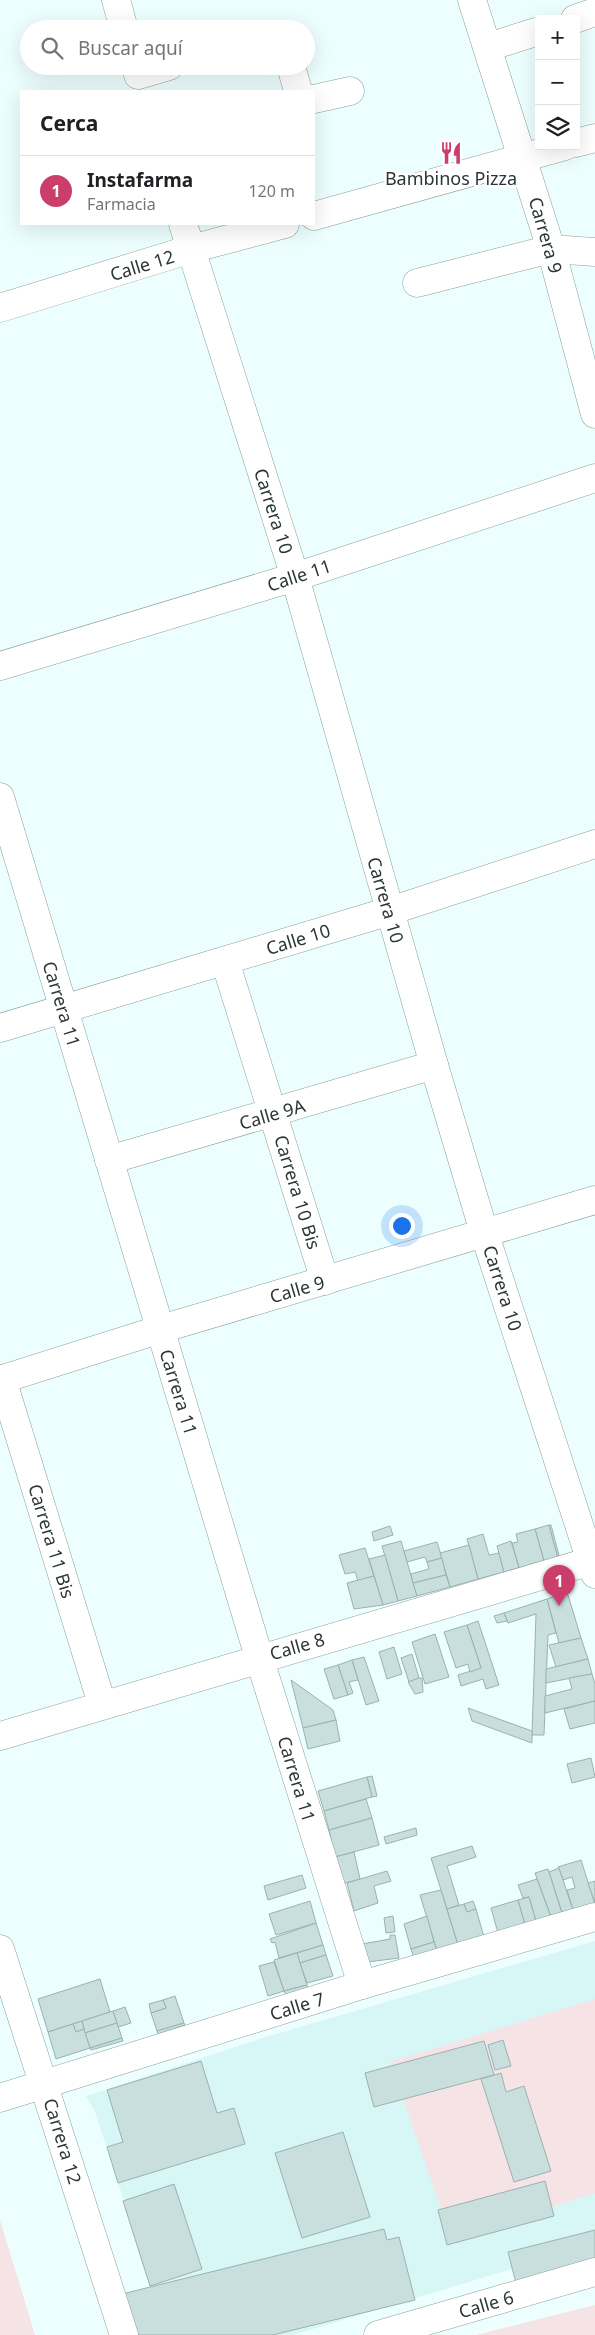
<!DOCTYPE html>
<html lang="es">
<head>
<meta charset="utf-8">
<style>
  body { margin:0; font-family:"Noto Sans",sans-serif; background:#f6f6f6; color:#202124 }
  .controls { position:absolute; right:15px; top:15px; display:grid; overflow:hidden; border-radius:0px; box-shadow:0 5px 20px #0002 }
  .controls button { width:45px; height:45px; display:grid; place-items:center; padding:0; border:0; border-bottom:1px solid #e0e0e0; background:#fff; color:#202124; font:25px sans-serif }
  .you { position:absolute; left:401px; top:1225px; width:18px; height:18px; margin:-12px; border:4px solid #fff; border-radius:50%; background:#1a73e8; box-shadow:0 0 0 8px #1a73e833 }
  .badge { display:grid; place-items:center; width:32px; height:32px; border-radius:50%; background:#cb3e6c; color:#fff; font-size:16px; font-weight:700 }
  .pin { position:absolute; translate:-50% -41px; filter:drop-shadow(0 1px 2px #0008) }
  .pin::after { content:''; position:absolute; top:26px; width:18px; height:15px; background:inherit; clip-path:polygon(0 0,100% 0,50% 100%) }
  .list { margin:0; padding:0; list-style:none }
  h2 { display:flex; justify-content:space-between; align-items:center; height:65px; margin:0; padding:0 20px; font-size:21px }
  h2 small { font-size:16px; font-weight:400; color:#757577 }
  .list li { display:grid; grid-template-columns:32px 1fr auto; gap:15px; align-items:center; box-sizing:border-box; height:70px; padding:0 20px; border-top:1px solid #e0e0e0 }
  .list b { display:block; font-size:19px; white-space:nowrap }
  .list p { margin:0; font-size:16px; white-space:nowrap; color:#757577 }
  .list em { font-size:16px; font-style:normal; color:#757577 }
  .icon { flex:none; width:28px; height:28px; fill:none; stroke:currentColor; stroke-width:2; stroke-linecap:round; stroke-linejoin:round }
  .map { position:relative; flex:none; width:595px; height:2335px; overflow:hidden }
  .search { position:absolute; background:#fff; box-shadow:0 5px 20px #0002; left:20px; top:20px; width:295px; height:55px; display:flex; align-items:center; gap:12px; box-sizing:border-box; padding:0 18px; border-radius:28px; color:#757577; font-size:19px }
  .panel { position:absolute; background:#fff; box-shadow:0 5px 20px #0002; left:20px; top:90px; width:295px; height:135px; border-radius:0px }
  .map>svg:first-child { display:block }
  .built { fill:#d6f7f5 }
  .green { fill:#f5e3e6 }
  .building { fill:#c8dfde; stroke:#9bb1b0 }
  .lines { fill:none; stroke-linecap:round; stroke-linejoin:round }
  .minor-casing { stroke:#8a9f9e; stroke-width:29 }
  .minor { stroke:#fff; stroke-width:28 }
  .labels { text-anchor:middle; dominant-baseline:central; stroke-width:5; stroke-linejoin:round; paint-order:stroke }
  .poi-label { font-size:18px; fill:#2c3535; stroke:#fff }
  .street-label { font-size:18px; fill:#2c3535; stroke:#fff }
</style>
</head>
<body>
<div class="map">
<svg width="595" height="2335" viewBox="0 0 595 2335">
  <rect width="100%" height="100%" fill="#ecfffe"/>
  <path class="built" d="M595 1941V2244L293 2335H168L95 2112 86 2096 269 2036Z"/>
  <g class="green">
    <path d="M595 1999V2193L452 2240 390 2062Z"/>
    <path d="M0 2220 35 2335H0Z"/>
    <path d="M595 2305V2335H476Z"/>
  </g>
  <g class="building">
    <path d="M549 1525 558 1558 544 1561 535 1529Z"/>
    <path d="M549 1525H551L560 1559 519 1568 558 1558Z"/>
    <path d="M390 1526 393 1535 374 1541 372 1532Z"/>
    <path d="M535 1529 544 1561 519 1568 512 1543 518 1542 516 1534Z"/>
    <path d="M483 1534 489 1555 499 1553 504 1572 478 1579 467 1539Z"/>
    <path d="M401 1541 417 1596 398 1601 382 1546Z"/>
    <path d="M511 1541 519 1568 504 1572 497 1546Z"/>
    <path d="M437 1542 442 1558 427 1562 425 1557 407 1562 404 1551Z"/>
    <path d="M469 1545 478 1579 450 1587 440 1553Z"/>
    <path d="M365 1548 374 1576 358 1581 355 1572 345 1574 339 1555Z"/>
    <path d="M385 1555 398 1601 383 1605 369 1559Z"/>
    <path d="M442 1558 446 1575 413 1583 411 1574 429 1569 427 1562Z"/>
    <path d="M446 1575 450 1587 417 1596 413 1583Z"/>
    <path d="M374 1576 383 1605 354 1609 347 1583Z"/>
    <path d="M564 1593 568 1595 581 1638 559 1643 547 1599Z"/>
    <path d="M547 1599 556 1633 548 1635 544 1735H532L536 1614 508 1623 504 1613Z"/>
    <path d="M504 1613 507 1621 497 1623 494 1616Z"/>
    <path d="M478 1621 499 1685 486 1689 483 1679 461 1686 458 1675 481 1668 467 1625Z"/>
    <path d="M467 1625 481 1668 470 1672 468 1664 456 1668 444 1632Z"/>
    <path d="M435 1634 449 1677 425 1684 412 1642Z"/>
    <path d="M581 1638 588 1659 556 1667 549 1645Z"/>
    <path d="M394 1647 402 1674 387 1679 379 1652Z"/>
    <path d="M412 1654 419 1678 409 1682 401 1658Z"/>
    <path d="M364 1657 379 1701 366 1705 352 1660Z"/>
    <path d="M588 1659 592 1674 546 1683V1669Z"/>
    <path d="M352 1660 358 1680 349 1682 353 1693 348 1695 338 1665Z"/>
    <path d="M338 1665 348 1695 334 1699 324 1669Z"/>
    <path d="M592 1674 595 1684V1701L545 1713V1696L572 1689 569 1678Z"/>
    <path d="M419 1678H422L423 1692 415 1694 408 1682Z"/>
    <path d="M291 1680 333 1710 336 1720 303 1728Z"/>
    <path d="M595 1701V1723L570 1729 564 1709Z"/>
    <path d="M468 1708 532 1731V1743L472 1721Z"/>
    <path d="M336 1720 340 1741 308 1749 303 1728Z"/>
    <path d="M591 1758 595 1777 572 1783 567 1764Z"/>
    <path d="M372 1776 377 1796 372 1797 367 1777Z"/>
    <path d="M367 1777 372 1797 324 1811 318 1791Z"/>
    <path d="M366 1799 372 1818 329 1830 324 1811Z"/>
    <path d="M372 1818 379 1845 335 1857 329 1830Z"/>
    <path d="M416 1828 417 1835 386 1844 384 1837Z"/>
    <path d="M472 1846 476 1857 447 1866 459 1905 447 1909 431 1858Z"/>
    <path d="M354 1852 360 1879 342 1884 335 1857Z"/>
    <path d="M581 1860 595 1904 573 1910 567 1890 575 1888 572 1877 563 1880 558 1867Z"/>
    <path d="M559 1868 573 1910 562 1913 549 1872Z"/>
    <path d="M548 1869 562 1913 551 1917 535 1873Z"/>
    <path d="M387 1871 391 1881 374 1886 378 1903 354 1911 347 1883Z"/>
    <path d="M302 1875 306 1888 268 1900 264 1886Z"/>
    <path d="M537 1879 551 1917 536 1921 529 1897 523 1898 518 1885Z"/>
    <path d="M595 1881V1903L588 1883Z"/>
    <path d="M441 1890 458 1945 437 1951 420 1895Z"/>
    <path d="M529 1897 536 1921 525 1925 518 1900Z"/>
    <path d="M518 1900 525 1925 498 1933 491 1908Z"/>
    <path d="M310 1901 316 1923 276 1935 269 1914Z"/>
    <path d="M473 1901 476 1909 467 1912 464 1904Z"/>
    <path d="M464 1904 467 1912 476 1909 484 1937 458 1945 447 1909Z"/>
    <path d="M393 1916 395 1932 386 1933 384 1918Z"/>
    <path d="M427 1916 434 1942 411 1949 404 1924Z"/>
    <path d="M316 1923 323 1945 279 1958 275 1942 272 1943 270 1939Z"/>
    <path d="M390 1935H395L399 1958 367 1962 362 1944 390 1939Z"/>
    <path d="M434 1942 437 1951 414 1958 411 1949Z"/>
    <path d="M323 1945 326 1955 300 1963 297 1953Z"/>
    <path d="M297 1953 307 1985 284 1991 274 1960Z"/>
    <path d="M326 1955 333 1976 307 1983 300 1963Z"/>
    <path d="M274 1962 284 1991 268 1996 259 1966Z"/>
    <path d="M100 1979 110 2012 48 2032 38 1999Z"/>
    <path d="M307 1985 308 1988 286 1995 284 1991Z"/>
    <path d="M175 1996 184 2023 157 2031 151 2013 166 2008 163 2000Z"/>
    <path d="M163 2000 166 2008 151 2013 149 2004Z"/>
    <path d="M125 2007 131 2023 118 2027 113 2011Z"/>
    <path d="M113 2011 117 2023 85 2033 82 2021Z"/>
    <path d="M82 2021 84 2029 76 2032 73 2024Z"/>
    <path d="M117 2023 122 2038 90 2048 85 2033Z"/>
    <path d="M184 2023 185 2025 158 2034 157 2031Z"/>
    <path d="M73 2024 76 2032 84 2029 90 2048 56 2059 48 2032Z"/>
    <path d="M122 2038 123 2041 91 2050 90 2048Z"/>
    <path d="M503 2040 511 2066 495 2070 488 2045Z"/>
    <path d="M484 2041 494 2075 374 2107 365 2073Z"/>
    <path d="M201 2061 217 2113 234 2108 245 2144 118 2183 107 2147 123 2142 107 2090Z"/>
    <path d="M501 2073 506 2092 524 2086 551 2171 514 2182 481 2079Z"/>
    <path d="M343 2132 370 2217 302 2238 275 2153Z"/>
    <path d="M545 2181 554 2216 447 2245 438 2210Z"/>
    <path d="M174 2184 202 2269 150 2286 123 2201Z"/>
    <path d="M384 2229 387 2240 399 2237 415 2300 273 2335H132L122 2294Z"/>
    <path d="M595 2230V2268L517 2287 508 2252Z"/>
  </g>
  <g class="lines">
    <defs>
      <g id="minor">
        <path d="M116 0 124 29"/>
        <path d="M472 0 551 249 595 414"/>
        <path d="M575 19 595 12"/>
        <path d="M488 47 539 31"/>
        <path d="M291 66 298 91"/>
        <path d="M138 75 169 66"/>
        <path d="M314 99 350 91"/>
        <path d="M576 143 595 138"/>
        <path d="M314 216 565 146"/>
        <path d="M183 224 295 577 434 1065 484 1232 595 1574"/>
        <path d="M417 283 551 249 595 252"/>
        <path d="M0 308 191 249 285 224"/>
        <path d="M0 666 295 577 595 478"/>
        <path d="M0 797 259 1657 362 1985"/>
        <path d="M225 961 325 1281"/>
        <path d="M0 1028 390 911 595 844"/>
        <path d="M109 1160 434 1065"/>
        <path d="M2 1379 102 1704"/>
        <path d="M0 1380 161 1329 595 1200"/>
        <path d="M0 1736 595 1560"/>
        <path d="M0 1949 124 2335"/>
        <path d="M0 2098 362 1985 595 1917"/>
        <path d="M378 2335 595 2272"/>
      </g>
    </defs>
    <use href="#minor" class="minor-casing"/>
    <use href="#minor" class="minor"/>
  </g>
  <defs>
    <symbol id="restaurant-bare" viewBox="-9 -9 18 18"><path d="M-5-6h1v4h1v-4h1v4h1v-4h1v5L-1.5 .5V6h-2V.5L-5-1ZM5-6V6H3V1.5H1.5Q1.5-4 5-6Z" fill="#cb3e6c" stroke="#fff" stroke-width="2.5" paint-order="stroke"/></symbol>
  </defs>
  <g fill-rule="evenodd">
    <use href="#restaurant-bare" x="435" y="137" width="32" height="32"/>
  </g>
  <g class="labels">
    <g class="poi-label">
      <text x="451" y="178">Bambinos Pizza</text>
    </g>
    <g class="street-label">
      <text transform="translate(546 235) rotate(74)">Carrera 9</text>
      <text transform="translate(142 265) rotate(-17)">Calle 12</text>
      <text transform="translate(274 511) rotate(72)">Carrera 10</text>
      <text transform="translate(299 575) rotate(-18)">Calle 11</text>
      <text transform="translate(386 900) rotate(74)">Carrera 10</text>
      <text transform="translate(298 939) rotate(-17)">Calle 10</text>
      <text transform="translate(62 1004) rotate(73)">Carrera 11</text>
      <text transform="translate(272 1114) rotate(-16)">Calle 9A</text>
      <text transform="translate(298 1192) rotate(73)">Carrera 10 Bis</text>
      <text transform="translate(503 1288) rotate(72)">Carrera 10</text>
      <text transform="translate(297 1289) rotate(-16)">Calle 9</text>
      <text transform="translate(179 1392) rotate(73)">Carrera 11</text>
      <text transform="translate(52 1541) rotate(73)">Carrera 11 Bis</text>
      <text transform="translate(297 1646) rotate(-16)">Calle 8</text>
      <text transform="translate(297 1779) rotate(73)">Carrera 11</text>
      <text transform="translate(297 2006) rotate(-17)">Calle 7</text>
      <text transform="translate(63 2141) rotate(73)">Carrera 12</text>
      <text transform="translate(486 2304) rotate(-16)">Calle 6</text>
    </g>
  </g>
</svg>
<div class="controls">
<button>+</button>
<button>−</button>
<button><svg class="icon" aria-label="layers" viewBox="0 0 24 24"><path d="M12 4l9 5-9 5-9-5zM3 14l9 5 9-5"/></svg></button>
</div>
<div class="you"></div>
<div class="pin badge" style="left:559px;top:1606px">1</div>
<div class="search"><svg class="icon" aria-label="search" viewBox="0 0 24 24"><circle cx="10" cy="10" r="6"/><path d="M15 15l6 6"/></svg>Buscar aquí</div>
<section class="panel">
<h2>Cerca<small></small></h2>
<ul class="list">
<li><span class="badge">1</span><div><b>Instafarma</b><p>Farmacia</p></div><em>120 m</em></li>
</ul>
</section>
</div>
</body>
</html>
